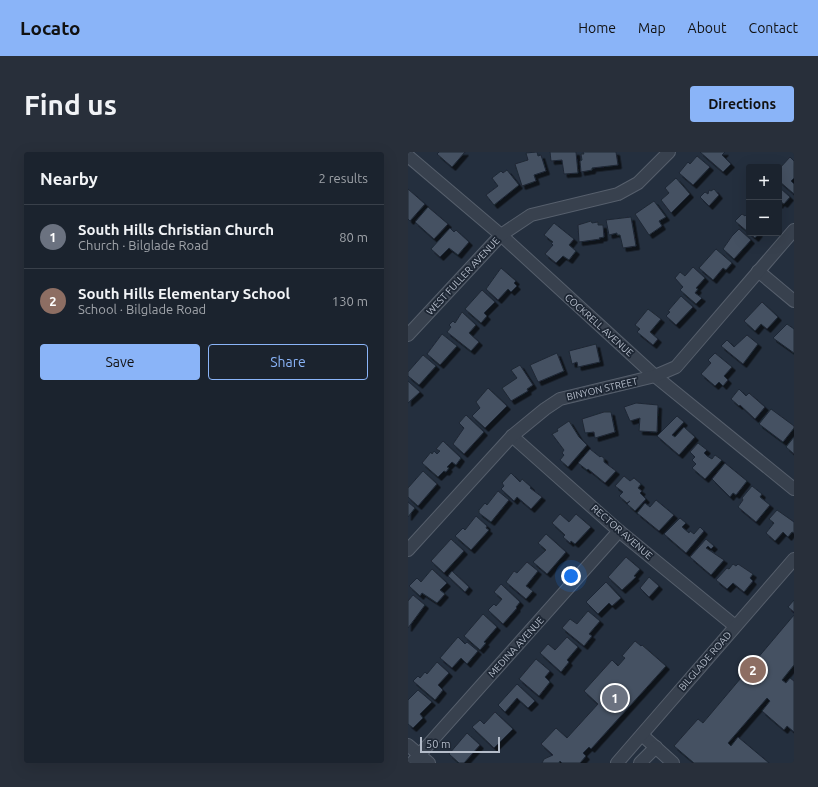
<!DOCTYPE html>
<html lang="en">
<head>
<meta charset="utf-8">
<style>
  body { margin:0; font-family:Ubuntu,sans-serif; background:#282f3a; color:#f1f3f6 }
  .controls { position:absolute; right:12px; top:12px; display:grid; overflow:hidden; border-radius:4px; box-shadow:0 4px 16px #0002 }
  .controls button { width:36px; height:36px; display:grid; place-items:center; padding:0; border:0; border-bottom:1px solid #39404a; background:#1b232e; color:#f1f3f6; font:20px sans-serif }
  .scale { position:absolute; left:12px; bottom:10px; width:80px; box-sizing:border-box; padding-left:4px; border:2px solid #b4bcc9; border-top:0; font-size:11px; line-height:14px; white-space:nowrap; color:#b4bcc9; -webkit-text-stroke:3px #1d2633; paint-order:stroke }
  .you { position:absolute; left:163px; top:424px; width:14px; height:14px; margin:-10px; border:3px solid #fff; border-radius:50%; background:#1a73e8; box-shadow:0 0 0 6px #1a73e833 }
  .badge { display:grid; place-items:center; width:26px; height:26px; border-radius:50%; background:#8ab4f8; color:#fff; font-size:13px; font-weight:700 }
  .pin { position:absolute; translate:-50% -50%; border:2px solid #fff; box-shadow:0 1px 4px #0006 }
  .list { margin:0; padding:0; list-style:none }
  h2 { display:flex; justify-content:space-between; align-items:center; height:52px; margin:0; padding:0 16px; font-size:17px }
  h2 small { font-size:13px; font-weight:400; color:#a0a4aa }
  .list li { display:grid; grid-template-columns:26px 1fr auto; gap:12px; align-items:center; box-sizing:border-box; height:64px; padding:0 16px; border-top:1px solid #39404a }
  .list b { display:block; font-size:15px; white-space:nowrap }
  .list p { margin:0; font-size:13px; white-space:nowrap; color:#a0a4aa }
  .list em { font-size:13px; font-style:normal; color:#a0a4aa }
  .actions { display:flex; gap:8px; padding:12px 16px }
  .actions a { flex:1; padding:9px 0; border:1px solid #8ab4f8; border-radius:4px; text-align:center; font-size:14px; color:#8ab4f8 }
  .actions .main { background:#8ab4f8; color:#111 }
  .map { position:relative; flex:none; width:386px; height:611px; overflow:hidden; border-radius:4px }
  header { display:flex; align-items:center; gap:24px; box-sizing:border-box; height:56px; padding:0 20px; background:#8ab4f8; color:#111 }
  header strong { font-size:19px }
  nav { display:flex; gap:22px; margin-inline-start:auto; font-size:14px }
  .intro { display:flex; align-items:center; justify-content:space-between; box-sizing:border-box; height:96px; padding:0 24px }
  h1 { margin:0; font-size:28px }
  .button { padding:10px 18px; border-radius:4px; background:#8ab4f8; color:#111; font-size:14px; font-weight:700 }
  main { display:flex; gap:24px; padding:0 24px }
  aside { flex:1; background:#1b232e; border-radius:4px; box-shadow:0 4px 16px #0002 }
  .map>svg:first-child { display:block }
  .building { fill:#455162; stroke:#1f2835; filter:url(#shadow) }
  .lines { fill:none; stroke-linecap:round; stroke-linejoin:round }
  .minor-casing { stroke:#565f6c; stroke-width:14 }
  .minor { stroke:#38414e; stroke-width:12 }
  .labels { text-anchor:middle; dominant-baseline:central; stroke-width:3.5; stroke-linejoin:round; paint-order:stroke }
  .street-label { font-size:10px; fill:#b4bcc9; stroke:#1d2633 }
</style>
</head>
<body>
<header>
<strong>Locato</strong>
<nav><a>Home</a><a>Map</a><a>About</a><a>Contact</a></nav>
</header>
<div class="intro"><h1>Find us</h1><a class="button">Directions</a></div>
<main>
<aside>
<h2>Nearby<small>2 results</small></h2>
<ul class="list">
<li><span class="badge" style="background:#6b7280">1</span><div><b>South Hills Christian Church</b><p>Church · Bilglade Road</p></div><em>80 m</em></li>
<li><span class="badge" style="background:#8d6e63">2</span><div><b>South Hills Elementary School</b><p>School · Bilglade Road</p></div><em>130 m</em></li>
</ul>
<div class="actions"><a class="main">Save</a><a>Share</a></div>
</aside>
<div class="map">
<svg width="386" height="611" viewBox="0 0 386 611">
  <defs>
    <filter id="shadow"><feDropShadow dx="3.5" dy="3.5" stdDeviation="0" flood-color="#0009"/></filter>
  </defs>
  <rect width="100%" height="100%" fill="#242f3e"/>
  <g class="building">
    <path d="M31 0H57L44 15 29 2Z"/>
    <path d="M129 0 130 4 133 3 138 19 126 23 128 29 114 34 107 12 120 8 118 1Z"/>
    <path d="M142 0H168L170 21 156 22 154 8 143 9Z"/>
    <path d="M175 0H208L210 13 184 16V18L173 20 172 9 174 8 173 2H176Z"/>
    <path d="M292 0H317L314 3 323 12 315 20Z"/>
    <path d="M289 4 302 15 285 33 271 21 280 10 282 12Z"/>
    <path d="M382 5 386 9V26L383 29 386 32V42L371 29 373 25 371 23 372 16Z"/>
    <path d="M99 18 111 33 86 53 78 43 90 34 84 26 93 19 95 21Z"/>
    <path d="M268 26 282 42 263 61 253 48 261 41 257 36Z"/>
    <path d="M371 35 382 45 376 52 373 50 371 53Z"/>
    <path d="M0 37 17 52 2 69 0 67Z"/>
    <path d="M306 37 311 43 301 54 292 45 297 40 300 42 301 38 303 39Z"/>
    <path d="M246 49 258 65 251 69 254 74 241 83 227 62Z"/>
    <path d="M20 55 40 72 26 87 7 70Z"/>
    <path d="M341 60V81H351L347 86 327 69 334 62 337 64Z"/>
    <path d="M223 65 228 94 215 96 212 83H209V81L201 83 198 68Z"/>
    <path d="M183 69 184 71 190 70V73H195L196 85 191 86 192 87 171 90 170 73Z"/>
    <path d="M146 71 166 87 161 93 168 99 161 108 155 104 148 111 137 102 145 93 143 91 145 90 136 83Z"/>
    <path d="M42 76 46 80 48 78 61 90 50 103 41 96 32 105 23 97Z"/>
    <path d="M331 77 343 88 326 107 315 97 324 84Z"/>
    <path d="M308 97 324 111 318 118 315 116 305 128 291 116Z"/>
    <path d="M285 115 297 126 288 136 290 137 287 141 294 146 288 152 272 138 275 135 267 126 272 120 277 124Z"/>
    <path d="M93 116 108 129 106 131 109 134 103 140 100 137 90 148 78 137Z"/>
    <path d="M74 138 87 150 76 161 79 164 73 171 57 157Z"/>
    <path d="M273 144 285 155 268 173 258 164 262 160 260 159Z"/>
    <path d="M354 150 370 165 359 177 353 172 347 179 336 169Z"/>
    <path d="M240 157 253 167 242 180 250 187 245 193 229 180 232 177 227 173Z"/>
    <path d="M54 160 68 173 61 181 71 190 63 199 39 180 43 175 41 173 45 169 47 171Z"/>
    <path d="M379 172 386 177V201L365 186Z"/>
    <path d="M34 182 49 194 32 213 19 202Z"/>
    <path d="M339 183 350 192 335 212 313 194 319 188 326 195Z"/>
    <path d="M188 192 192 210 170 215 169 210 164 212 161 199Z"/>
    <path d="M149 201 156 219 130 230 122 213Z"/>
    <path d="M307 201 324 215 316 224 320 228 315 234 311 230 307 234 293 222 303 211 300 208Z"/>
    <path d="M15 203 28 214 11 233 0 224V220Z"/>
    <path d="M112 213 125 233 119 237 120 239 103 249 94 236 109 226 103 218Z"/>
    <path d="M0 229 12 240 0 251Z"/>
    <path d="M80 236 99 254 77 276 64 264 72 256 68 250Z"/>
    <path d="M331 237 338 244 341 241 357 255 347 267 332 253 331 254 323 247Z"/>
    <path d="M228 251 250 253 249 280 231 279 232 266 222 269 216 255Z"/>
    <path d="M363 257 386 274V276L375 290 351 272Z"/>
    <path d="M196 260H203L207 280 187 286 186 280 177 281 174 267Z"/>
    <path d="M58 263 76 280 56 302 45 292 56 276 51 271Z"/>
    <path d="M269 264 276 270 264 283 267 285 276 275 287 285 271 303 249 284Z"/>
    <path d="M161 269 171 285 179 293 160 315 152 308 156 303 154 301 156 298 144 282 150 279 149 277Z"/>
    <path d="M386 285V302L378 295Z"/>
    <path d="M35 289 53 306 48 313 44 310 39 315 41 316 38 320 36 319 30 325 14 311 23 300 24 302 26 299 29 302 32 299 28 297Z"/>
    <path d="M290 291 299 298 296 301 299 304 304 307 307 303 314 308 297 327 284 316 288 312 284 308 287 305 282 300Z"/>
    <path d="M182 297 192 305 193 304 196 306V310L208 319 197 331 180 317 179 318 170 311Z"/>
    <path d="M317 311 339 329 328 343 325 341 322 345 304 327Z"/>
    <path d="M15 319 29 332 10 354 0 345V336Z"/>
    <path d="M103 321 112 330 114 327 123 335 122 336 134 345 123 357 109 345 106 349 93 337 96 334 94 331Z"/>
    <path d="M216 324 222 329 226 326 233 332 230 336 234 339 232 341 238 347 227 359 219 352 222 349 219 351 211 344 215 340 207 334Z"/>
    <path d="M344 334 354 342 352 345 362 353 348 370 330 355 335 348 334 346Z"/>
    <path d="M90 339 101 348 83 370 71 361V358L77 351 79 353Z"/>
    <path d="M248 348 266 363 251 379 229 361 237 351 242 355Z"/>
    <path d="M0 350 7 356 0 365Z"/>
    <path d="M369 358 386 370V381L384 380 380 385 375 380 367 389 358 381 366 371 361 367Z"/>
    <path d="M152 362 161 370 168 362 183 375 167 392 163 389 162 391 155 385 157 383 144 371Z"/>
    <path d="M68 364 79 374 78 376 81 378 63 398 47 384 55 376 57 378Z"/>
    <path d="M272 366 278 371 274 375 281 381 282 379 286 382 292 375 296 379 278 401 256 382Z"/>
    <path d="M138 382 158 400 139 422 125 410 138 398 130 391Z"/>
    <path d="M43 387 56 399 36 421 23 409Z"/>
    <path d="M298 387 306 394 303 397 300 394 298 396 316 408 303 423 282 405Z"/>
    <path d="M218 405 232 417 226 424 228 425 214 438 200 425Z"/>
    <path d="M119 410 130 419 118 434 125 439 118 447 98 430 106 419 109 421Z"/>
    <path d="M325 412 328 414 330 412 345 422 342 426 345 429 336 440 325 431 319 437 308 428 319 416 321 417Z"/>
    <path d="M24 417 39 431 32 438 37 442 29 451 14 441 12 444 1 434 9 426 13 430Z"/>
    <path d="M44 419 61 435 57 440 40 424Z"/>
    <path d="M241 425 251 434 241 445 232 436Z"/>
    <path d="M198 430 213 446 204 454 201 451 190 462 178 450Z"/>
    <path d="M93 432 112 450 108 455 109 456 95 472 80 458 86 452 88 454 94 447 86 440Z"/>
    <path d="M5 443 17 453 0 476V449Z"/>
    <path d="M386 448V460L380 455Z"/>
    <path d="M180 459 192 469 181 482 184 484 176 494 154 476 162 467 169 472Z"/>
    <path d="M75 462 89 475 76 490 78 491 72 498 56 484Z"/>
    <path d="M386 463V513L374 528 378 531 382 526 386 529V580L379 574 376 578 354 559 362 549 359 546 320 591 323 594 330 585 361 611H286L266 594 290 567 295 571Z"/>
    <path d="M50 485 57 492 59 490 70 499 59 512 53 506 44 516 32 506Z"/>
    <path d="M159 485 170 495 159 508 161 510 153 520 132 501 140 492 147 498Z"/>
    <path d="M227 489 233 494 234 493 258 514 183 597 181 595 175 601 178 604 172 611H154L152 609 151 611H134L136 607 145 603 133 592 148 576 159 586 190 552 176 539 204 508 210 514 217 506 214 504Z"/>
    <path d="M128 507 142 519 137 525 142 530 131 544 111 527Z"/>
    <path d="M29 510 41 521 30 533 35 538 27 548 5 529 10 524 12 526 17 520 19 522Z"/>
    <path d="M109 532 127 549 120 556 109 546 97 560 90 553Z"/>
    <path d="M10 538 24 550 12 562 15 566 5 576 0 572V548Z"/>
    <path d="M87 560 105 577 86 596 64 575 72 568 76 572Z"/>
    <path d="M59 581 72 593 56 611H51L41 602Z"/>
  </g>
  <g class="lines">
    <defs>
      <g id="minor">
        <path d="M0 4 93 83 247 224 386 337"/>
        <path d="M350 119 386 149"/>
        <path d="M0 183 93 83 123 63 210 42 230 31 261 0"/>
        <path d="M104 284 211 379 327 474"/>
        <path d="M0 398 104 284 137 257 152 247 247 224 268 215 386 78"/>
        <path d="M234 583 265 611"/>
        <path d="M0 593 21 611"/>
        <path d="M4 611 211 379"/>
        <path d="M209 611 386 407"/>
        <path d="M232 611 248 595"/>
      </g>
    </defs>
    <use href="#minor" class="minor-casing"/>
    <use href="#minor" class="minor"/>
  </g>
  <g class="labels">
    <g class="street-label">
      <text transform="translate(55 124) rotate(-47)">WEST FULLER AVENUE</text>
      <text transform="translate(191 173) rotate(42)">COCKRELL AVENUE</text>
      <text transform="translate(194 237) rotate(-13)">BINYON STREET</text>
      <text transform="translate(214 380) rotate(41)">RECTOR AVENUE</text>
      <text transform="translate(108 495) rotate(-48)">MEDINA AVENUE</text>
      <text transform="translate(297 509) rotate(-49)">BILGLADE ROAD</text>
    </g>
  </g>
</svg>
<div class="controls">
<button>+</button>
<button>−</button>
</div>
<div class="scale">50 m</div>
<div class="you"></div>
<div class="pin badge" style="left:207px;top:546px;background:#6b7280">1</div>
<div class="pin badge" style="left:345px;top:518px;background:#8d6e63">2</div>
</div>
</main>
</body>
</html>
